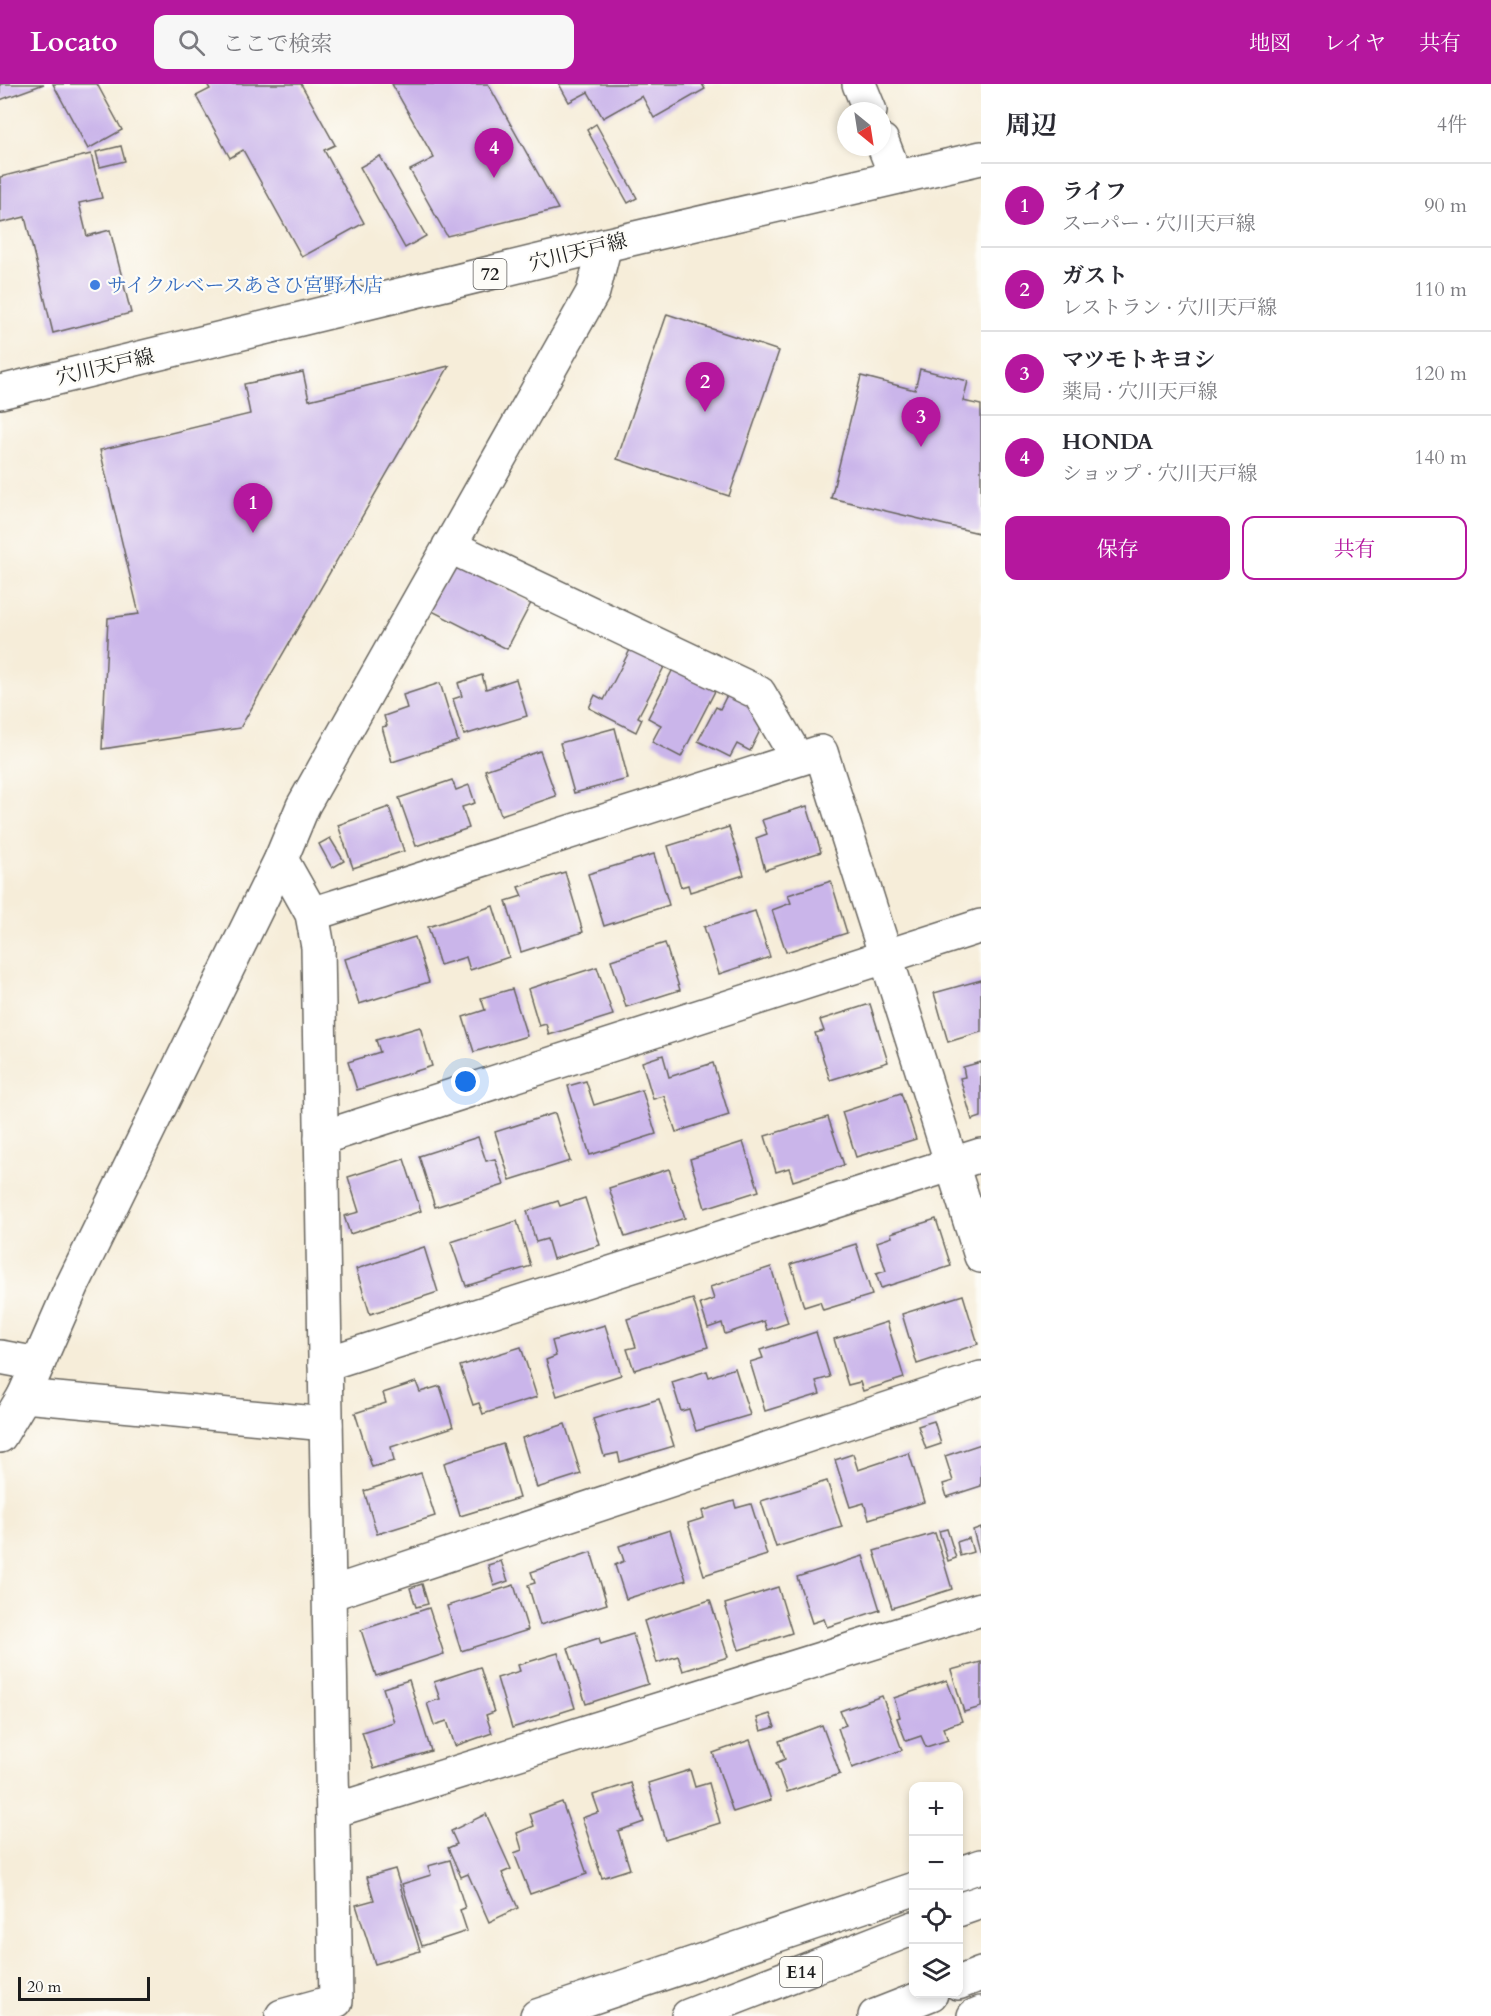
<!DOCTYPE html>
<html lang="ja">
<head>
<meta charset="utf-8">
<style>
  body { margin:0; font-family:Cardo,"Noto Serif JP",serif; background:#f7f7f7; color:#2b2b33 }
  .controls { position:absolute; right:18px; bottom:18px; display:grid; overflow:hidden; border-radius:12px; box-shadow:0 3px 9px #0003 }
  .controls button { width:54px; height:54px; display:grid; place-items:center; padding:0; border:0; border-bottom:2px solid #e1e1e2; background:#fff; color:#2b2b33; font:30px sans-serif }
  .compass { position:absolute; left:837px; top:18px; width:54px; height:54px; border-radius:50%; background:#fff; box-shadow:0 3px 9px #0003; rotate:150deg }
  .scale { position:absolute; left:18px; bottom:15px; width:132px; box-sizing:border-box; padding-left:6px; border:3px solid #1c1c1c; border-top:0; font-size:16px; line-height:21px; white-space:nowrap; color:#1c1c1c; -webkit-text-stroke:4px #fdfcf7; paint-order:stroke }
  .you { position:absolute; left:466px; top:998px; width:21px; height:21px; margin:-15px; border:4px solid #fff; border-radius:50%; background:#1a73e8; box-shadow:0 0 0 9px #1a73e833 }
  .badge { display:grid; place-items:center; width:39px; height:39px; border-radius:50%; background:#b5179e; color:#fff; font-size:20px; font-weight:700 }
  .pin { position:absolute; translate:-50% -50px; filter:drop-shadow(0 2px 3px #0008) }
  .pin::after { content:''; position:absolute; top:32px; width:21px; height:18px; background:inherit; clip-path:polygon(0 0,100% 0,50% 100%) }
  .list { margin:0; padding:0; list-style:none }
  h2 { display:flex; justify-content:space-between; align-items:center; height:78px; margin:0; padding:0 24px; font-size:26px }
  h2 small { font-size:20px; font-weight:400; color:#7c7c81 }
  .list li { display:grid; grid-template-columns:39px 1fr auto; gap:18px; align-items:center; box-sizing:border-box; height:84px; padding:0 24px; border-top:2px solid #e1e1e2 }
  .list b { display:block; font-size:22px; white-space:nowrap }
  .list p { margin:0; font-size:20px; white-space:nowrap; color:#7c7c81 }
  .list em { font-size:20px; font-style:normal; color:#7c7c81 }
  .actions { display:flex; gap:12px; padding:18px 24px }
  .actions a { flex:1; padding:14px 0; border:2px solid #b5179e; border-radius:12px; text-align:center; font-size:21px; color:#b5179e }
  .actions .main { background:#b5179e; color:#fff }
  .icon { flex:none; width:33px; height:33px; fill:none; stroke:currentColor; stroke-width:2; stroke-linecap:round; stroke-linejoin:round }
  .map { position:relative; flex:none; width:981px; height:1932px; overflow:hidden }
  header { display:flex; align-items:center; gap:36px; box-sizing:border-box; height:84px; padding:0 30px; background:#b5179e; color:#fff }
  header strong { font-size:28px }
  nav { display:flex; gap:33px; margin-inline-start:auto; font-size:21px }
  .search { width:420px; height:54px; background:#f7f7f7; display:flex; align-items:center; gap:15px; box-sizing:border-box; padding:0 21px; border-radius:12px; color:#7c7c81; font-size:22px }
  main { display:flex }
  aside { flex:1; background:#fff }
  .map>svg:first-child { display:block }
  .building { fill:#cab5ea }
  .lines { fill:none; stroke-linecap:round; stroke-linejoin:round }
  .minor-casing { stroke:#68655e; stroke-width:36 }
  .major-casing { stroke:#68655e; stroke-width:36 }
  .highway-casing { stroke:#68655e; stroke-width:36 }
  .minor { stroke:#fff; stroke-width:33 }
  .major { stroke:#fff; stroke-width:33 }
  .highway { stroke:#fff; stroke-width:33 }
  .shop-dot { fill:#3f7fe0; stroke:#fdfcf7; stroke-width:2 }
  .labels { text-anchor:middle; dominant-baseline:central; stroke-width:4.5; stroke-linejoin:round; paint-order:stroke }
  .shield { fill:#fdfcf7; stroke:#605f5e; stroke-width:1.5 }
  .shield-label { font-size:18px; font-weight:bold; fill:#1c1c1c }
  .street-label { font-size:20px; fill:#1c1c1c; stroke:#fdfcf7 }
  .shop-label { font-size:20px; fill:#366cbe; stroke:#fdfcf7; text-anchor:start }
</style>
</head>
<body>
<header>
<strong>Locato</strong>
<div class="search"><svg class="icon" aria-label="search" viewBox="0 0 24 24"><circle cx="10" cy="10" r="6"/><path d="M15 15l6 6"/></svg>ここで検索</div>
<nav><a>地図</a><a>レイヤ</a><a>共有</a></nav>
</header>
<main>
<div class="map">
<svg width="981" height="1932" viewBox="0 0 981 1932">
  <rect width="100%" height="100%" fill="#fdfcf7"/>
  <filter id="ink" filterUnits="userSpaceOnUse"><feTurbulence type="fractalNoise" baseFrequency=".0167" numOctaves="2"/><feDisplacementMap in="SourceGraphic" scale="12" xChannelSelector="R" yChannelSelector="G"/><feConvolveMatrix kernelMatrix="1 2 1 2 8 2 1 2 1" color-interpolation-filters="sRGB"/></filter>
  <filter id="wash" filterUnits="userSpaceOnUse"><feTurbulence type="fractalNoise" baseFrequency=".008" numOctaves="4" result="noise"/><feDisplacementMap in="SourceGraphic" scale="24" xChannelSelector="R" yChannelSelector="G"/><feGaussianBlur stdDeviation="1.35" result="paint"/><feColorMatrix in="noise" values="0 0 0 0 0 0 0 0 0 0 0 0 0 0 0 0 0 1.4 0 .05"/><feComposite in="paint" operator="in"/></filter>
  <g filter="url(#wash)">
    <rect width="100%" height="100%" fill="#f6edd9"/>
    <g id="blocks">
      <g class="building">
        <path d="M0 0H44L0 16Z"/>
        <path d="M53 0H97L122 46 88 65Z"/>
        <path d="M207 0H301L335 61 324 66 364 139 302 173 243 66 230 74 196 12 210 5Z"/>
        <path d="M392 0H488L558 125 447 152 410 86 434 74Z"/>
        <path d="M559 0H702L705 5 654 34 642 12 603 34 588 8 569 18Z"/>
        <path d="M596 40 637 114 628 119 587 46Z"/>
        <path d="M121 62 125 77 100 83 96 68Z"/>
        <path d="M91 70 102 114 79 119 87 152 110 146 131 229 53 249 25 133 0 139V93Z"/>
        <path d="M380 72 426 152 405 164 360 83Z"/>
        <path d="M667 230 779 267 729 412 617 375Z"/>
        <path d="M449 282 240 644 102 665 108 534 139 530 100 366 250 330 244 300 303 288 309 316Z"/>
        <path d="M920 285 968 297 963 317 981 321V440L979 449 831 414 861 292 915 306Z"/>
        <path d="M453 478 531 519 507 565 428 525Z"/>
        <path d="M631 564 665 581 638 633 642 635 636 648 589 624 595 611 604 616Z"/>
        <path d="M674 583 716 605 681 673 652 658 661 641 648 634Z"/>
        <path d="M482 591 486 605 516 595 527 632 464 651 453 615 462 612 458 599Z"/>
        <path d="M440 599 458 657 392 678 382 643 387 642 384 632 407 624 403 611Z"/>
        <path d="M731 603 768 630 750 667 737 660 730 673 698 657 716 623 720 625Z"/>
        <path d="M615 644 628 695 574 709 560 659Z"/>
        <path d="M540 667 556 712 501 731 485 686Z"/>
        <path d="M452 696 456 706 469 701 475 719 462 723 469 744 416 762 399 714Z"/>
        <path d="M807 722 821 768 765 786 756 754 767 750 762 736Z"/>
        <path d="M389 723 404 767 353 784 338 741Z"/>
        <path d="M729 743 744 791 690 808 688 801 681 803 668 762Z"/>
        <path d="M330 754 344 777 332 784 319 760Z"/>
        <path d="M654 770 669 821 604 842 588 790Z"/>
        <path d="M565 788 583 848 521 868 506 817 522 812 518 803Z"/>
        <path d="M831 797 847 849 786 868 772 826 791 819 788 811Z"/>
        <path d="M493 822 509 873 470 886 466 873 440 881 428 843Z"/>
        <path d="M755 827 770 873 719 890 704 843Z"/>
        <path d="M415 853 429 898 359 920 345 875Z"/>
        <path d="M665 859 680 906 626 923 611 876Z"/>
        <path d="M597 883 613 931 549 951 546 940 539 942 528 905Z"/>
        <path d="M981 896V948L948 958 934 909Z"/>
        <path d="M512 905 527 952 474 968 463 933 485 926 481 914Z"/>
        <path d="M870 920 888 978 830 996 815 949 824 947 820 936Z"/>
        <path d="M420 943 432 982 357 1006 348 978 380 968 376 956Z"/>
        <path d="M663 971 669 993 713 979 729 1031 676 1048 664 1012 653 1015 642 978Z"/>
        <path d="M981 978V1033L972 1036 960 994 965 993 963 983Z"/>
        <path d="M586 997 594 1021 642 1006 656 1050 590 1071 568 1002Z"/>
        <path d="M901 1009 916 1055 856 1073 842 1028Z"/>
        <path d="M555 1029 570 1077 510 1096 495 1048Z"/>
        <path d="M828 1033 844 1081 793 1097 789 1084 776 1088 765 1052Z"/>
        <path d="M478 1053 486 1077 495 1075 504 1101 435 1123 419 1072Z"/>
        <path d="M743 1058 759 1107 705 1124 690 1075Z"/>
        <path d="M404 1075 421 1127 350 1150 344 1132 359 1128 348 1093Z"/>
        <path d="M669 1085 685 1134 625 1153 609 1104Z"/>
        <path d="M585 1114 600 1161 553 1175 547 1155 536 1158 527 1127 558 1117 560 1122Z"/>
        <path d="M936 1135 951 1182 881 1204 876 1190 886 1187 877 1158 892 1153 891 1149Z"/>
        <path d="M517 1137 531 1182 466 1202 451 1158Z"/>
        <path d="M856 1160 872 1211 823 1226 820 1218 804 1223 791 1180Z"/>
        <path d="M424 1163 438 1208 370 1230 356 1185Z"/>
        <path d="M771 1183 788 1239 767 1246 764 1237 725 1250 722 1239 708 1244 700 1220 714 1215 710 1203Z"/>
        <path d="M963 1211 978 1260 917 1280 902 1230Z"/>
        <path d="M693 1215 708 1263 634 1286 627 1265 636 1263 627 1235Z"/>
        <path d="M887 1238 904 1294 863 1307 860 1298 848 1301 834 1255Z"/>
        <path d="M605 1241 621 1291 557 1312 546 1276 556 1272 552 1257Z"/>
        <path d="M816 1248 830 1293 816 1297 820 1310 765 1327 750 1278 763 1274 760 1266Z"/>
        <path d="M521 1263 537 1313 483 1330 479 1319 473 1321 460 1282Z"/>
        <path d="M735 1284 750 1331 696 1347 689 1325 681 1327 672 1298 707 1287 709 1293Z"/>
        <path d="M416 1298 420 1308 440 1302 453 1343 391 1363 394 1377 372 1383 355 1329 386 1319 383 1309Z"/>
        <path d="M659 1315 674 1362 620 1378 618 1369 604 1372 593 1335Z"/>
        <path d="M934 1337 941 1360 926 1365 918 1342Z"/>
        <path d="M565 1340 581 1390 537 1404 522 1354Z"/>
        <path d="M503 1360 519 1414 460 1432 444 1379Z"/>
        <path d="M981 1360V1402L947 1413 943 1400 953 1397 945 1372Z"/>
        <path d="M909 1369 924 1418 869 1435 864 1419 850 1423 835 1376 853 1370 858 1386Z"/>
        <path d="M421 1389 435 1432 377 1450 364 1407Z"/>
        <path d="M827 1397 842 1443 776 1463 761 1417Z"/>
        <path d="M734 1417 736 1424 751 1420 767 1471 704 1491 688 1439 704 1434 702 1427Z"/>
        <path d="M981 1443V1472H980L973 1446Z"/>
        <path d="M947 1445 956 1474 948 1477 939 1447Z"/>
        <path d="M670 1446 686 1496 626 1515 615 1481 624 1477 619 1462Z"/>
        <path d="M935 1449 952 1505 892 1524 874 1467Z"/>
        <path d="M969 1454 973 1468 960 1472 957 1458Z"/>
        <path d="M591 1468 607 1520 540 1541 528 1501 535 1499 531 1488Z"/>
        <path d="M863 1472 880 1526 827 1543 824 1535 812 1539 797 1493Z"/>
        <path d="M501 1477 508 1497 494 1502 488 1481Z"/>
        <path d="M422 1500 428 1520 416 1523 410 1504Z"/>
        <path d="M514 1501 528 1546 461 1567 447 1522Z"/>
        <path d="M778 1503 792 1549 739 1566 725 1520Z"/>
        <path d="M710 1516 728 1573 683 1587 678 1572 657 1579 644 1537Z"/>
        <path d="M429 1524 444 1570 376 1592 361 1546Z"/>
        <path d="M633 1550 648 1600 586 1620 568 1564 599 1554 601 1560Z"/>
        <path d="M558 1569 575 1624 512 1644 497 1594 520 1587 518 1581Z"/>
        <path d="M981 1578V1623L964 1628 951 1586Z"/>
        <path d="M480 1583 494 1628 486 1631 492 1649 455 1662 447 1637 434 1641 427 1619 440 1615 434 1598Z"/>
        <path d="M409 1596 431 1667 374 1685 362 1648 394 1638 383 1604Z"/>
        <path d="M947 1596 962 1637 943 1644 948 1656 926 1663 921 1652 906 1657 897 1634 900 1633 894 1614Z"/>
        <path d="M882 1612 902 1666 852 1684 838 1644 846 1641 840 1627Z"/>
        <path d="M770 1630 775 1643 761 1647 757 1634Z"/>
        <path d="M822 1641 840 1690 787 1708 776 1679 785 1675 779 1657Z"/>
        <path d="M750 1656 771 1716 733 1728 713 1669Z"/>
        <path d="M690 1686 695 1703 709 1699 720 1739 665 1756 648 1699Z"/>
        <path d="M631 1699 644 1738 618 1747 630 1785 602 1794 582 1734 599 1728 593 1711Z"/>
        <path d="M562 1718 587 1790 530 1810 514 1769 522 1766 517 1749 534 1742 530 1730Z"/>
        <path d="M486 1730 511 1785 502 1789 518 1824 489 1838 468 1790 461 1793 448 1764 457 1760 451 1747Z"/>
        <path d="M450 1776 465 1824 460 1826 467 1847 422 1862 402 1800 431 1791 428 1782Z"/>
        <path d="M395 1785 420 1867 375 1880 356 1821 374 1816 367 1793Z"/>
      </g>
    </g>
  </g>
  <g filter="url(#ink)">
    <use href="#blocks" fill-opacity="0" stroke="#68655e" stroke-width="1.5"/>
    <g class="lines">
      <defs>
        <g id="minor">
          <path d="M859 0 870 27"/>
          <path d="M882 57 896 93"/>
          <path d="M449 462 759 609 797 674"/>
          <path d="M281 775 312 830 318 863 336 1917 282 1932"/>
          <path d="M312 830 821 668 981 1172"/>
          <path d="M321 1054 981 842"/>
          <path d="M0 1273 38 1280"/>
          <path d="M325 1280 981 1071"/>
          <path d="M24 1312 326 1340"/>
          <path d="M0 1352 24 1312 73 1200 281 775 303 722 593 208 605 161"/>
          <path d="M329 1510 981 1294"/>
          <path d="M333 1727 981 1525"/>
        </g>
        <path id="major" d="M0 308 605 161 981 74"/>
        <g id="highway">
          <path d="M958 1790 981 1782"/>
          <path d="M958 1826 981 1818"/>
          <path d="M958 1899 981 1890"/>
          <path d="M537 1932 914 1805"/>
          <path d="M688 1932 914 1844"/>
          <path d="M875 1932 931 1910"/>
          <path d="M974 1932 981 1929"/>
        </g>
      </defs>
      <use href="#minor" class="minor-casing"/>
      <use href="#major" class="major-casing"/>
      <use href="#highway" class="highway-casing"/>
      <use href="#minor" class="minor"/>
      <use href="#major" class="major"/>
      <use href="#highway" class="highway"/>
    </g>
  </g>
  <circle class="shop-dot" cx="95" cy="201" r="6"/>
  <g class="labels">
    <g class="shield">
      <rect x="473.5" y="175" width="33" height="30" rx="4.5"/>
      <rect x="780" y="1873" width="42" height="30" rx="4.5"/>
    </g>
    <g class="shield-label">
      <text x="490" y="190">72</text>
      <text x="801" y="1888">E14</text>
    </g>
    <g class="street-label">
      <text transform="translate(578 168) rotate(-14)">穴川天戸線</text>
      <text transform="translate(105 283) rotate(-13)">穴川天戸線</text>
    </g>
    <g class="shop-label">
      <text x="107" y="201">サイクルベースあさひ宮野木店</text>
    </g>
  </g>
</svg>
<div class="controls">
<button>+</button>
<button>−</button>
<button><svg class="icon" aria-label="locate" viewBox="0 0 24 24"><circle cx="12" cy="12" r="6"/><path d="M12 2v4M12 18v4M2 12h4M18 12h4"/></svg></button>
<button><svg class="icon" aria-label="layers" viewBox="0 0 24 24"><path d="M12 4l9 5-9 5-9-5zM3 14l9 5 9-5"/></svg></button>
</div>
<svg class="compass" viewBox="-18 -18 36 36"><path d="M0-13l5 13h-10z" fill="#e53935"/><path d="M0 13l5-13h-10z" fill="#7c7c81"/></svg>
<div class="scale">20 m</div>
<div class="you"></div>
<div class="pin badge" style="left:253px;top:449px">1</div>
<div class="pin badge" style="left:705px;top:328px">2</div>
<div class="pin badge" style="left:921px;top:363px">3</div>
<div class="pin badge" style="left:494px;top:94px">4</div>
</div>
<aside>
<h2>周辺<small>4件</small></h2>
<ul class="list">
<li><span class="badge">1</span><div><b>ライフ</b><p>スーパー · 穴川天戸線</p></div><em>90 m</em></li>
<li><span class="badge">2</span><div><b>ガスト</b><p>レストラン · 穴川天戸線</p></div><em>110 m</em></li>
<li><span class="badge">3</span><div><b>マツモトキヨシ</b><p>薬局 · 穴川天戸線</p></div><em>120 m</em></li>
<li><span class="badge">4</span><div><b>HONDA</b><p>ショップ · 穴川天戸線</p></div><em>140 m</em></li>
</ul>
<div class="actions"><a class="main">保存</a><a>共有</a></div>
</aside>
</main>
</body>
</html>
